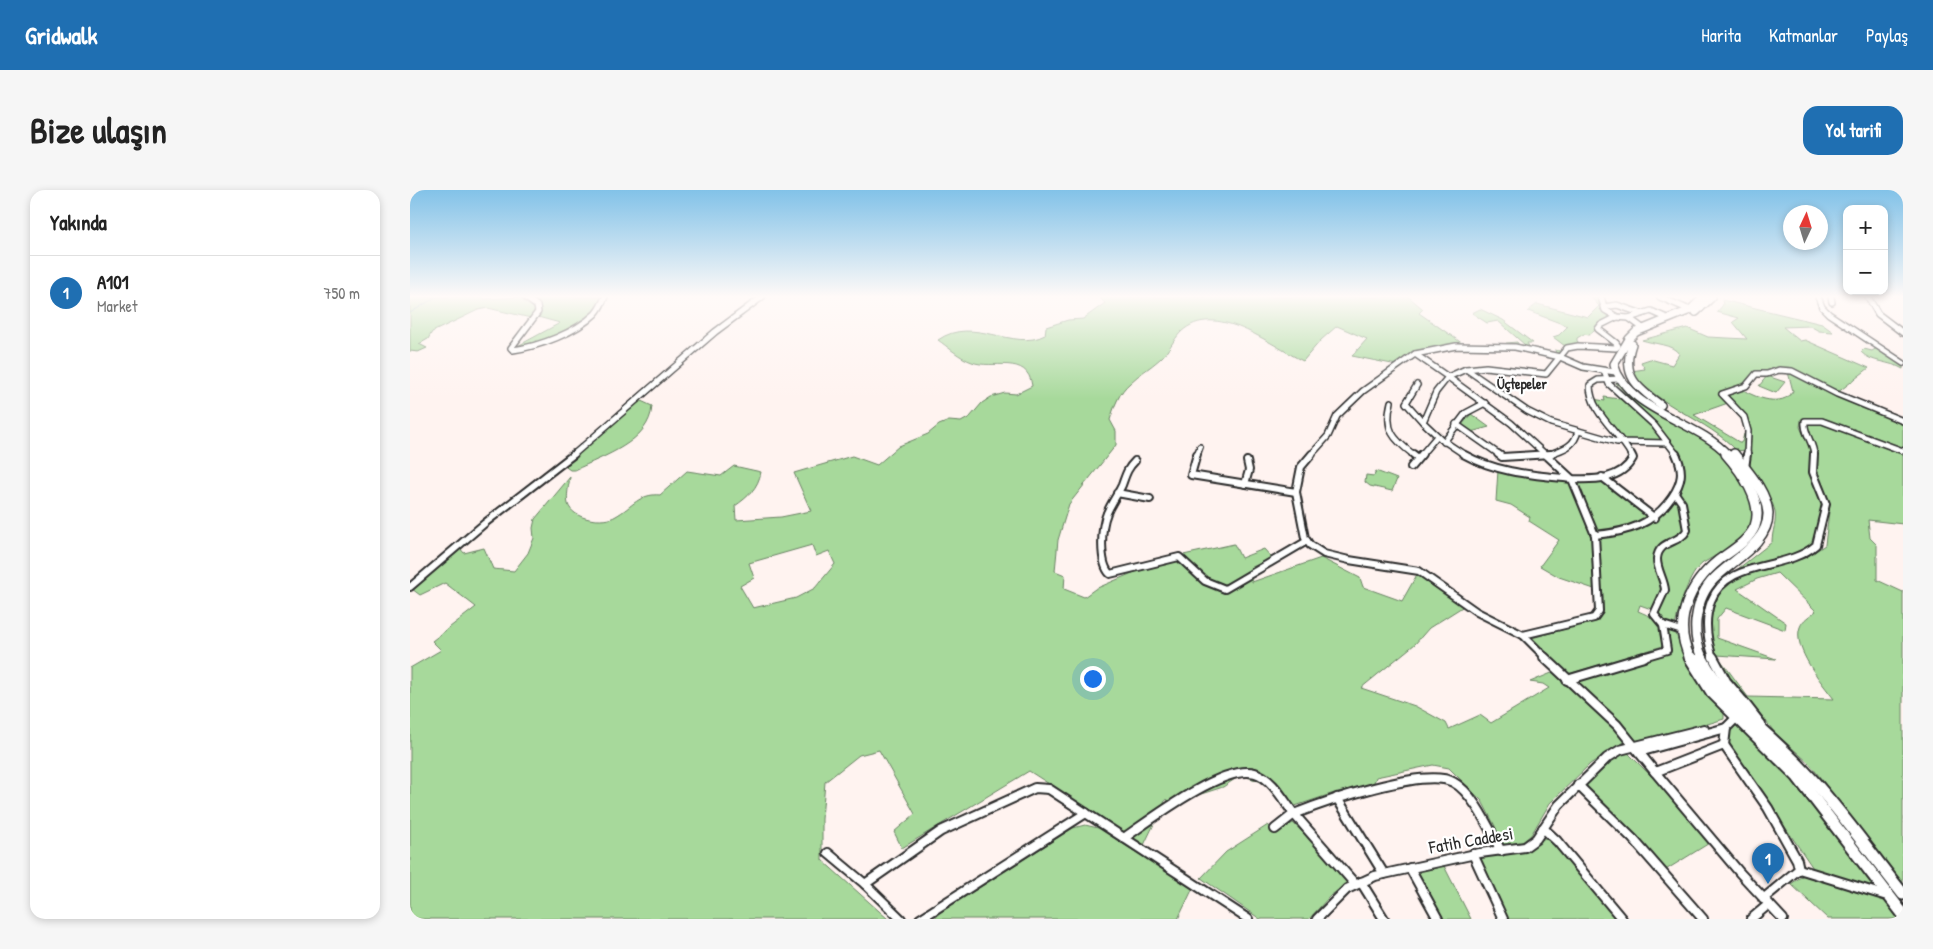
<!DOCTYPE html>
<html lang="tr">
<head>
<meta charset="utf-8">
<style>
  body { margin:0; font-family:"Patrick Hand",sans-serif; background:#f6f6f6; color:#222 }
  .controls { position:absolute; right:15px; top:15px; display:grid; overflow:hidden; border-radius:10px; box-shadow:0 2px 8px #0003 }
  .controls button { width:45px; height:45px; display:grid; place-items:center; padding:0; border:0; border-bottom:1px solid #e0e0e0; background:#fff; color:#222; font:25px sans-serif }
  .compass { position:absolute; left:1373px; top:15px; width:45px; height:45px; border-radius:50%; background:#fff; box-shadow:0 2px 8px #0003; rotate:4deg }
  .you { position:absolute; left:682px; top:488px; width:18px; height:18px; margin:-12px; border:4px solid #fff; border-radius:50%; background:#1a73e8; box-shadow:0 0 0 8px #1a73e833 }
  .badge { display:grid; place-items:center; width:32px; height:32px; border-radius:50%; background:#1f6fb2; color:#fff; font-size:16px; font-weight:700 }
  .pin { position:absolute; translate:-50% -41px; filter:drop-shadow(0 1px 2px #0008) }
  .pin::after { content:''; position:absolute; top:26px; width:18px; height:15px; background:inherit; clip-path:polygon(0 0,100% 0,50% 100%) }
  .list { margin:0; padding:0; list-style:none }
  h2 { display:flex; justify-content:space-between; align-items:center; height:65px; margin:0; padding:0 20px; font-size:21px }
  h2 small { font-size:16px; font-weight:400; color:#767676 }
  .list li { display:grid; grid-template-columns:32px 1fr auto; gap:15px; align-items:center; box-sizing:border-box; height:75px; padding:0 20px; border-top:1px solid #e0e0e0 }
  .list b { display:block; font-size:19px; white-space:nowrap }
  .list p { margin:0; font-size:16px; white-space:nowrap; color:#767676 }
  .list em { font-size:16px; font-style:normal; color:#767676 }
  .map { position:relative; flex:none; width:1493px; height:729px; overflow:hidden; border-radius:15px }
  header { display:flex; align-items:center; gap:30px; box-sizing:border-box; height:70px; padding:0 25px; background:#1f6fb2; color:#fff }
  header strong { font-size:24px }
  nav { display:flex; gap:28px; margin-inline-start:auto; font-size:18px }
  .intro { display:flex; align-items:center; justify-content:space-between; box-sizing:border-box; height:120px; padding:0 30px }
  h1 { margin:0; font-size:35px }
  .button { padding:12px 22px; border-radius:15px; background:#1f6fb2; color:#fff; font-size:18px; font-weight:700 }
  main { display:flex; gap:30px; padding:0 30px }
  aside { flex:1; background:#fff; border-radius:15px; box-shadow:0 2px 8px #0003 }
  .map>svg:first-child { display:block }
  .green { fill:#a7d99b; stroke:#698263; fill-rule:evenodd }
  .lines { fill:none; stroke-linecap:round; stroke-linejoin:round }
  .stream { stroke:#64929d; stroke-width:1 }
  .minor-far2-casing { stroke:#2b2b2b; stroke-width:8 }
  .minor-far1-casing { stroke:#2b2b2b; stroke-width:10 }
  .minor-casing { stroke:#2b2b2b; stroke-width:12 }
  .major-far2-casing { stroke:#2b2b2b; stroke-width:10 }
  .major-far1-casing { stroke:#2b2b2b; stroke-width:12 }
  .major-casing { stroke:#2b2b2b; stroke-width:15 }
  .minor-far2 { stroke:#fff; stroke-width:5 }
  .minor-far1 { stroke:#fff; stroke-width:6 }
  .minor { stroke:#fff; stroke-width:8 }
  .major-far2 { stroke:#fff; stroke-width:7 }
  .major-far1 { stroke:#fff; stroke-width:9 }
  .major { stroke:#fff; stroke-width:11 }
  .labels { text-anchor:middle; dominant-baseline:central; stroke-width:4.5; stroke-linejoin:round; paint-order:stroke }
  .far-neighbourhood-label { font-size:14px; font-weight:bold; fill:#2b2b2b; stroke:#fff }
  .near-street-label { font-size:18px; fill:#2b2b2b; stroke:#fff }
</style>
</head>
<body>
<header>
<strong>Gridwalk</strong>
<nav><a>Harita</a><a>Katmanlar</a><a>Paylaş</a></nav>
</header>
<div class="intro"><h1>Bize ulaşın</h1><a class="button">Yol tarifi</a></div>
<main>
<aside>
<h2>Yakında<small></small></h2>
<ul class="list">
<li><span class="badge">1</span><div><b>A101</b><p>Market</p></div><em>750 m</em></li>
</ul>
</aside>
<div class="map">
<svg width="1493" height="729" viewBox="0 0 1493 729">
  <rect width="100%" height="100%" fill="#fff3f0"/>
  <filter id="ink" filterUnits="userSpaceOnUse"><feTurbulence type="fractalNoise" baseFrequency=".02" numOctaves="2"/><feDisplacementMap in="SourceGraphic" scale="10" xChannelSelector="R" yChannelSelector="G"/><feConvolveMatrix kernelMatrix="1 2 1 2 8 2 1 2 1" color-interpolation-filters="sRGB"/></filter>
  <g filter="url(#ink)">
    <g class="green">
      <path d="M0 107H72L74 109 112 107 113 111 125 119 121 128 78 118 68 120 22 142 18 149 9 154 17 158 8 162 0 161Z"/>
      <path d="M117 107H192C191 111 190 115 188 118 174 136 126 156 104 158L150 133 128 127 130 118Z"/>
      <path d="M689 107H999L1013 119 1009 123 1056 156 1011 162 987 175 942 166 957 149 927 136 911 150 893 171C860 155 805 110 771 142 763 150 759 161 750 169 740 178 729 184 720 193 709 202 704 217 700 230L706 241V255L659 314 648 350 645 381 655 385 654 399 674 407 685 399 755 369 824 354 831 368 854 359 862 368 840 378 842 392 911 368 950 388 953 397 992 411 1009 381 1057 414 1019 438 1005 454 951 498 1005 516 1036 533 1039 539 1070 525 1081 533 1139 498 1133 494 1120 492 1144 482 1206 538 1214 549 1213 553 1180 574 1140 613 1121 645 1111 653 1095 655 1089 650 1086 638 1072 611 1039 578 1023 575 966 587 963 595 927 602 885 616 869 598 831 585 813 597 760 614 756 609 734 655 619 581 492 658 484 642 505 624 469 560 449 565 415 592 412 629V670L478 729H0V478L31 460 22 451 66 417 35 393 10 405 2 399 49 357 54 363 74 358 83 379 104 381 118 363 124 348 123 338 125 329 160 287C159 294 156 307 158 314 163 330 194 334 206 326 222 317 230 303 250 305L277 281 311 286 324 276 351 282C348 298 338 307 325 316L326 330 371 327 401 321 384 283 442 266 467 275 489 256 518 244 529 235 539 231 551 232 560 227 572 213 581 207 595 203 606 204 622 196C618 163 582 180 562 172 550 168 538 157 528 150 563 125 604 162 635 145L636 137 658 130 673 129 695 113ZM402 355 406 366 419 361 425 374 405 398 386 408 343 418 330 396 344 388 339 373Z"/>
      <path d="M1181 107H1190V112L1203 126 1179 145 1174 144 1167 148V151L1172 155H1165L1149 165 1146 164 1145 160 1150 161 1155 156 1143 147 1149 145 1158 136 1118 121 1127 114 1178 127 1189 116Z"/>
      <path d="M1312 110 1412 134 1423 142 1409 141 1400 136 1373 137 1390 151 1395 150 1459 178 1427 203 1383 180 1345 183 1334 195 1310 202 1311 207 1318 213 1284 225 1329 252H1332L1334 244 1336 245 1335 260 1327 261C1296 228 1249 218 1221 181L1235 179 1231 172 1240 169 1262 175 1269 164C1263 154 1243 154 1232 150L1277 138 1298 147 1337 149 1323 132 1329 128 1307 122 1313 115Z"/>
      <path d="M1070 119 1093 130 1123 153H1117L1120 158 1099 157 1096 153 1107 152 1109 155H1115L1088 131 1077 133 1062 123Z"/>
      <path d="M1467 158 1493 174V179C1480 171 1461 173 1451 162L1454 159 1462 161Z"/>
      <path d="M1378 182 1493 232V260L1410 228 1391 229 1390 237 1400 258V283L1412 312 1405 350 1397 358 1379 366 1324 382 1362 352C1362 341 1367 332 1365 321 1361 304 1342 285 1340 274 1338 259 1344 247 1338 232 1332 218 1318 212 1315 203L1332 199C1345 208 1373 218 1383 201Z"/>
      <path d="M1357 186 1375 192 1366 203 1349 196Z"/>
      <path d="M1204 191C1212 193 1218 206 1226 210 1274 237 1309 248 1336 299 1342 311 1346 326 1338 339 1328 354 1308 364 1293 373 1279 383 1269 417 1265 436 1256 433 1249 431 1247 421L1230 415 1228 421C1255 432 1246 433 1253 456L1155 485 1122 448 1188 430 1193 423V402L1149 387 1130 376 1149 350 1119 331 1120 327 1101 315 1086 311 1088 280 1162 289 1192 287 1245 328 1256 317 1272 281 1258 253H1217L1185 216 1183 209 1195 211 1194 207 1218 210V206Z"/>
      <path d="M229 210 242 216C240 252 193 266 165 280H160L153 275Z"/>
      <path d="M1061 224 1079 237 1061 242 1051 236Z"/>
      <path d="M1407 231 1493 262V334L1458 330 1460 348 1467 355V390L1493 402V695L1399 573 1365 543 1349 522 1320 493 1301 459 1299 436 1304 417 1311 399 1322 389 1337 383 1395 368 1415 355 1420 313 1405 281V257L1398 243 1397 232ZM1367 383 1406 421C1400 426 1393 429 1390 437 1382 458 1412 493 1424 509L1338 507 1307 465 1366 469 1307 448V429L1316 418 1375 440 1376 433 1327 399 1347 389Z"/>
      <path d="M966 281 987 289 982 301 960 296 955 292 956 285 964 286Z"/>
      <path d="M1258 440 1265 441 1278 477 1314 522V529L1235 553H1229L1168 494 1169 491 1258 463 1261 460Z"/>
      <path d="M1326 535H1329L1373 576 1468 700 1405 681 1319 555V541Z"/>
      <path d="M1217 562 1270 615 1301 652 1254 681 1174 596C1182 582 1202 565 1217 562Z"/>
      <path d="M883 633 915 663 939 692 920 706 899 729H850L791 688 816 662 858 635 867 643Z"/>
      <path d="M675 635 688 638 783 698 768 729H524L529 723 663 638Z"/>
      <path d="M1138 646 1209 729H1096L1069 669 1073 666 1116 660Z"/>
      <path d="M1033 674 1061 729H1032L1008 687 1009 680Z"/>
      <path d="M1395 684 1464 704 1478 711 1493 729H1418L1381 694Z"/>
    </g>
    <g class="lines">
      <path class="stream" d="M0 123 26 107"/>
      <defs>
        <g id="minor-far2">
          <path d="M115 107 127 116 128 122 101 158 103 160C130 156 165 143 185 124 190 119 192 113 195 107"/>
          <path d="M1250 107 1280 120"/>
          <path d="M1408 107 1412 117 1419 124 1493 173"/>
          <path d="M1421 107 1422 112"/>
          <path d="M1458 107 1468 124 1493 143"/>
          <path d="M1193 117 1207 115 1230 123"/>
          <path d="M1207 127 1219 128 1234 139"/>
          <path d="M1219 128 1241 121 1259 129"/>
          <path d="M1005 164 1046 156 1105 157 1150 167 1173 177 1205 182"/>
          <path d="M1056 179 1076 177 1136 184 1157 158 1168 156 1206 158 1208 156 1206 153 1188 139 1191 135 1207 127 1195 120 1191 107"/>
          <path d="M1194 181 1199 194 1244 235 1267 265"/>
          <path d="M1209 189 1188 190 1180 195C1180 223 1209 242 1221 265"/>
          <path d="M1007 195 996 213 1013 232 1026 202 1038 187 1101 233 1136 265"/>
          <path d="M981 212C974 240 983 249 1004 265"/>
          <path d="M1013 232 1031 249 1055 265"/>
          <path d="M1046 234 1090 265"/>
          <path d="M1034 252 1056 223 1075 213"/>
          <path d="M163 265 305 142 352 107"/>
          <path d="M787 265 790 257"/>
          <path d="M901 265 918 246 927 226 953 201 1005 164 1038 187 1056 179 1117 221 1141 233 1207 252 1258 253"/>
          <path d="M1011 265 1027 246"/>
          <path d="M1138 265C1152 259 1164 258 1168 241"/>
          <path d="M1337 265 1338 241 1334 227 1312 204 1336 196 1346 184H1357L1369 180 1382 181 1427 204 1493 231"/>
          <path d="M1404 265C1404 253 1393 243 1395 231H1412L1493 261"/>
        </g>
        <g id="minor-far1">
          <path d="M787 264 781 285 886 302"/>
          <path d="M902 264 891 277 886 302 895 348 900 355 914 364 939 370 1009 381 1067 422 1113 445 1136 468"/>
          <path d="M1003 264 1008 268"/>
          <path d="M1053 264C1087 283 1124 285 1162 289L1185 345 1189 421 1184 428 1113 445"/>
          <path d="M1088 264 1092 267 1141 264"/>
          <path d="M1135 264 1162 289C1185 290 1211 290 1223 268L1221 264"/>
          <path d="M725 271C717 279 716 284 712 295 708 304 701 313 697 323 691 337 689 373 700 384L769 367 795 391 815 399 897 351"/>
          <path d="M1001 277 1012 264"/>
          <path d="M1335 278 1337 264"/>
          <path d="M1192 287 1245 328"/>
          <path d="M835 294 839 280 837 271"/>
          <path d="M707 303 740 309"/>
          <path d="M1265 303 1272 313 1277 340C1270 354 1248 350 1247 369 1247 380 1254 389 1255 400L1244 424 1253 435 1272 441"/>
          <path d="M1185 345C1217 342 1243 335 1262 307 1272 292 1274 281 1266 264"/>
          <path d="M0 397 75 333 164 264"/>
          <path d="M1230 468 1257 460 1253 435"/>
          <path d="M1303 468C1297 450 1294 430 1301 411 1318 368 1375 382 1406 355L1416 314 1403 282 1404 264"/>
        </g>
        <g id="minor">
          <path d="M1134 467 1207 535 1245 582 1314 555 1358 618 1387 670 1389 679 1353 709"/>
          <path d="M1157 490 1234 467"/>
          <path d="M1333 511 1351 534"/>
          <path d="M1314 555 1316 538"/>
          <path d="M1229 562 1316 538 1327 527 1333 511 1316 491 1303 467"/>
          <path d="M1245 582 1330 683 1373 729"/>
          <path d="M1168 595 1223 649 1293 729"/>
          <path d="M927 608 974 684"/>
          <path d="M1133 638 1147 651 1212 729"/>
          <path d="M714 648C740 630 813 574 845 583 862 588 874 611 884 624L865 639"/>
          <path d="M418 663 455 694 491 729"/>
          <path d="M1063 664 1093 729"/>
          <path d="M1000 678 1028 729"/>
          <path d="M1389 679 1477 706"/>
          <path d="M951 692 974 729"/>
          <path d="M455 694 531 641 625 598 639 599 838 729"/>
          <path d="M945 694 884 624C914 612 1015 577 1043 592 1064 603 1080 641 1091 661"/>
          <path d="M510 729 676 623"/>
          <path d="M907 729 937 699 965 686 1070 663 1115 657 1126 649 1149 615 1197 568 1210 560 1294 539"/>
          <path d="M1341 729 1359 714"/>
        </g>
        <g id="major-far2">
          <path d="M1294 107 1280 120 1226 142 1219 149 1204 174C1217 222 1287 230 1318 265"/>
          <path d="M1286 122 1302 107"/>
          <path d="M1222 154C1211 185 1227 198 1251 215"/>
        </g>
        <g id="major-far1">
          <path d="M1280 468C1262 432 1279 394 1309 370 1321 361 1339 351 1345 336 1354 312 1331 281 1316 264"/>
          <path d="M1292 468C1287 456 1285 443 1286 431 1288 416 1291 404 1301 392 1318 372 1359 354 1358 323 1356 300 1337 281 1324 264"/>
        </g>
        <g id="major">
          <path d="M1280 467 1302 502 1387 586 1493 724"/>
          <path d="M1291 467C1316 515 1359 543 1395 582 1431 620 1460 663 1493 704"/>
        </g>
      </defs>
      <use href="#minor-far2" class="minor-far2-casing"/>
      <use href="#minor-far1" class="minor-far1-casing"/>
      <use href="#minor" class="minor-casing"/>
      <use href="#major-far2" class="major-far2-casing"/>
      <use href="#major-far1" class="major-far1-casing"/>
      <use href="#major" class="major-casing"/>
      <use href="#minor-far2" class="minor-far2"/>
      <use href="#minor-far1" class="minor-far1"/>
      <use href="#minor" class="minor"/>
      <use href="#major-far2" class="major-far2"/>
      <use href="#major-far1" class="major-far1"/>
      <use href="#major" class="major"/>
    </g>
  </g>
  <linearGradient id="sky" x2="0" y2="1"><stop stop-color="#82c2e8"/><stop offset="0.51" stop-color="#fffaf8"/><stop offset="1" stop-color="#fffaf8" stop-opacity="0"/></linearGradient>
  <rect width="1493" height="209" fill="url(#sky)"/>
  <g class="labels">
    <g class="far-neighbourhood-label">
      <text x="1112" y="193">Üçtepeler</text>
    </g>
    <g class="near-street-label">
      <text transform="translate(1061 650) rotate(-10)">Fatih Caddesi</text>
    </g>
  </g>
</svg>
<div class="controls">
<button>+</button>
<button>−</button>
</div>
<svg class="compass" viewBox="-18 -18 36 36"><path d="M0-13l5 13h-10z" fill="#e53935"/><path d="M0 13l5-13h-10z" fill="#767676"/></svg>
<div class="you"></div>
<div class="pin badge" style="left:1358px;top:694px">1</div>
</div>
</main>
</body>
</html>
